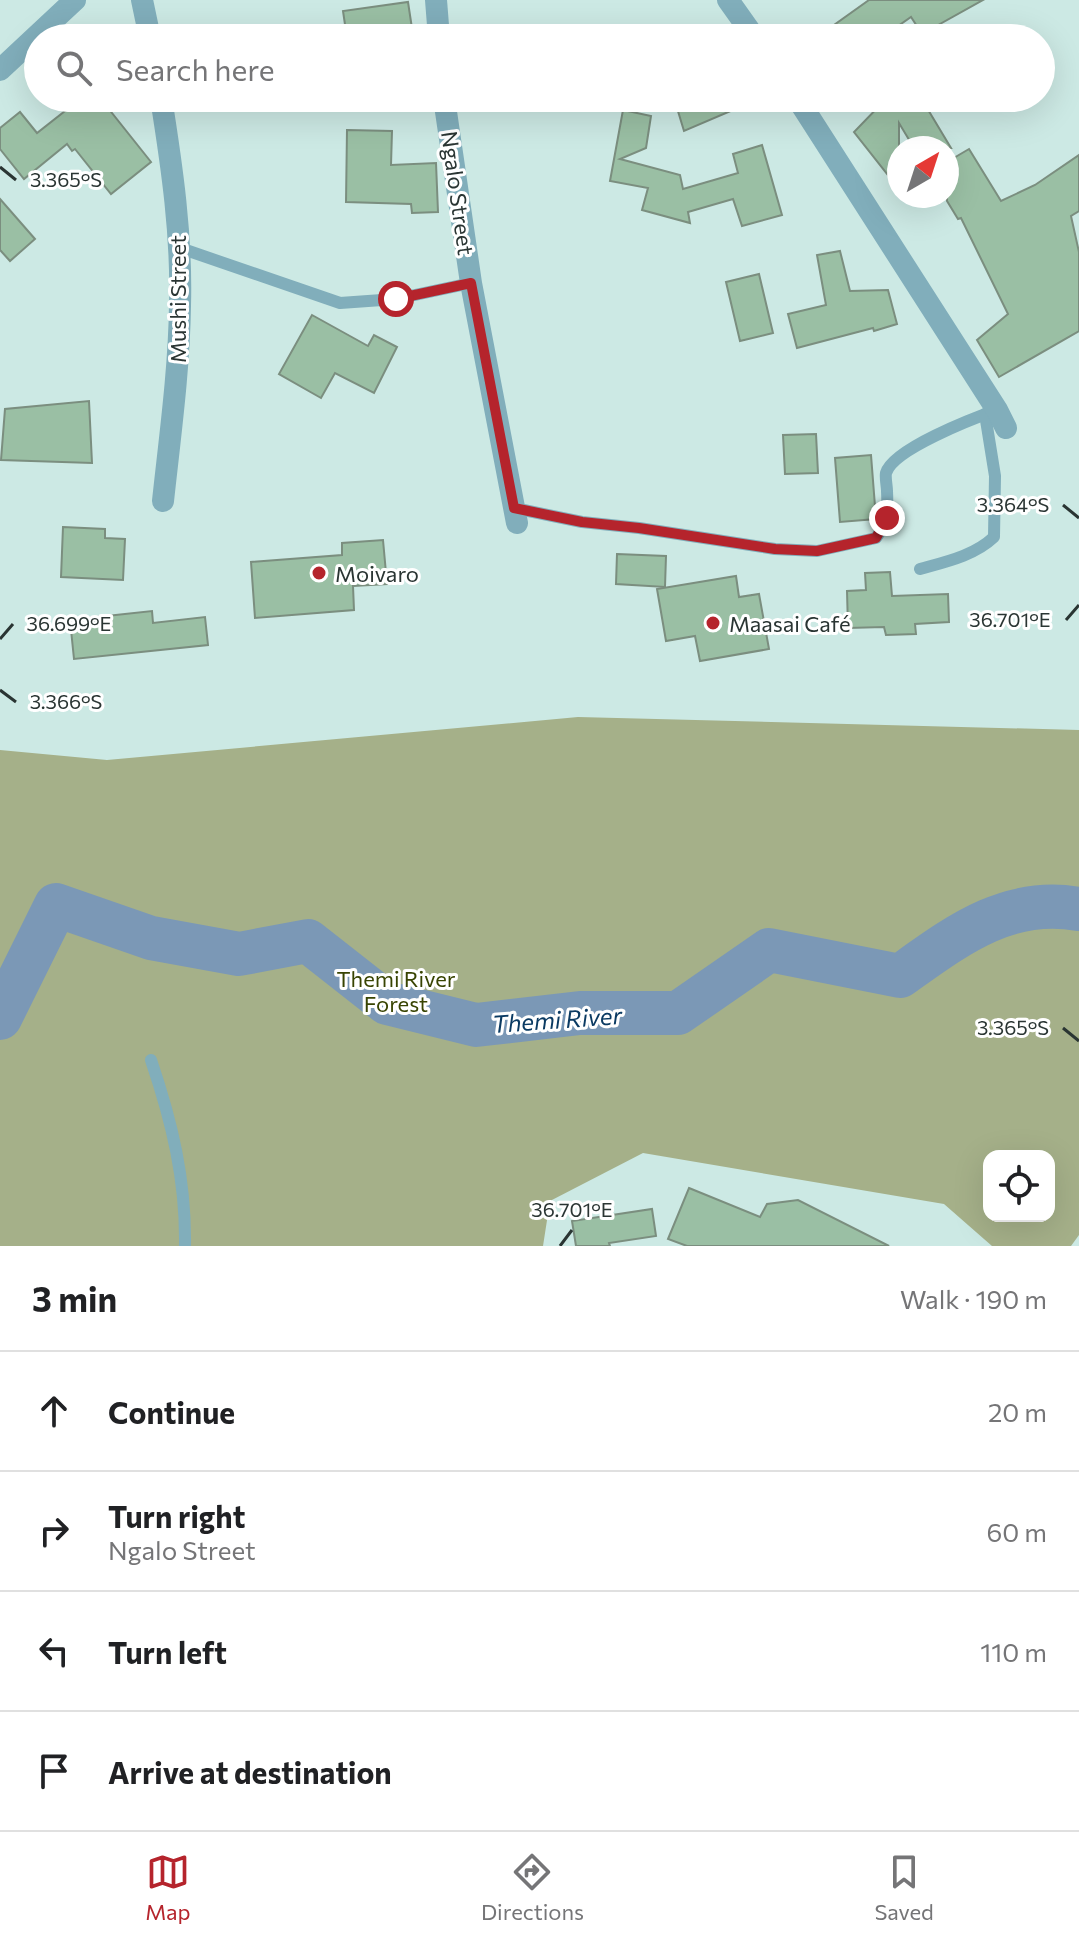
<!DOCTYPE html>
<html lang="en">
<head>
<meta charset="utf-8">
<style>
  body { margin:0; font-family:Commissioner,sans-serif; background:#f6f6f6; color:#202124 }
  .controls { position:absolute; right:24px; bottom:24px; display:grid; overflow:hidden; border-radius:16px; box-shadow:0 8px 32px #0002 }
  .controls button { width:72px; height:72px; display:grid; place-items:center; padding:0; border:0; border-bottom:2px solid #e0e0e0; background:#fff; color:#202124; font:40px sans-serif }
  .compass { position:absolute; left:887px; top:136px; width:72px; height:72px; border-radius:50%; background:#fff; box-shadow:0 8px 32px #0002; rotate:39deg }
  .stop { position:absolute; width:24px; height:24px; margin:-18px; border:6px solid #b5242c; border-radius:50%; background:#fff }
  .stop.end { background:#b5242c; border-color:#fff; box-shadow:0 2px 8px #0008 }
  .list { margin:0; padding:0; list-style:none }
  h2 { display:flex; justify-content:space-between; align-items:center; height:104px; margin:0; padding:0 32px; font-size:34px }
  h2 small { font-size:26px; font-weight:400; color:#757577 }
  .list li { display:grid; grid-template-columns:52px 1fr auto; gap:24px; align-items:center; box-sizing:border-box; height:120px; padding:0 32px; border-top:2px solid #e0e0e0 }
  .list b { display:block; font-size:30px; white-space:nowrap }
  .list p { margin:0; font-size:26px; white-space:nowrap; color:#757577 }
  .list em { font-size:26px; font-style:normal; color:#757577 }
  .icon { flex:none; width:44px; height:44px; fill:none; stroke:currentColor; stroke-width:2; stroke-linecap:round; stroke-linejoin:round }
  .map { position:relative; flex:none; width:1079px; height:1246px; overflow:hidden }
  .search { position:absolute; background:#fff; box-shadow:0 8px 32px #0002; left:24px; right:24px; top:24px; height:88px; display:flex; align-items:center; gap:20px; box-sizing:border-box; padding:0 28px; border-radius:44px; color:#757577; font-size:30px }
  .sheet { height:584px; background:#fff }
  nav { display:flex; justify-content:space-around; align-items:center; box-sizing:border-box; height:112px; border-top:2px solid #e0e0e0; background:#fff; font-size:22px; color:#757577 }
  nav a { display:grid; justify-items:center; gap:4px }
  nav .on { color:#b5242c }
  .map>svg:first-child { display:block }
  .forest { fill:#a5b089; fill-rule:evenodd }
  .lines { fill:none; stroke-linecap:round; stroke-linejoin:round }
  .river { stroke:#7b98b6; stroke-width:44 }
  .building { fill:#9abfa4; stroke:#7b8e7f; stroke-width:2 }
  .service { stroke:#81aebb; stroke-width:12 }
  .minor { stroke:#81aebb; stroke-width:22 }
  .route { stroke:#b5242c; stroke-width:10 }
  .ticks { fill:none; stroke:#2a3533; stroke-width:3 }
  .poi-dot { fill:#b5242c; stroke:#fff; stroke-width:3 }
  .labels { text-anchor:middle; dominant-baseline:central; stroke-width:6; stroke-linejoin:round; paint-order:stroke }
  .street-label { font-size:22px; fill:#2a3533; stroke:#fff }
  .poi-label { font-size:22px; fill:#2a3533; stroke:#fff; text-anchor:start }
  .park-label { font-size:22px; fill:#384402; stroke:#fff }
  .water-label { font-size:24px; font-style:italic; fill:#0a3a62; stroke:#fff }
  .ticks-label { font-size:20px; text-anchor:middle; fill:#2a3533; stroke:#fff; stroke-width:6; stroke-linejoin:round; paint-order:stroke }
</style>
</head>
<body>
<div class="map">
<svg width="1079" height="1246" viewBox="0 0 1079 1246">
  <rect width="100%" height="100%" fill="#cce9e4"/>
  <path class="forest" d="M578 717 1079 730V1235L1071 1246H992L944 1204 643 1153 550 1201 543 1246H0V750L107 760ZM989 1156H1049V1216H989Z"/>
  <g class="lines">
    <path class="river" d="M0 1018 56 905 151 938 239 954 308 941 387 1003 476 1025 580 1013H678L769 950 900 976C955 937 1007 896 1079 909"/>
  </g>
  <g class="building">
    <path d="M869 0H983L922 34 911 17 881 38H843L834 25Z"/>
    <path d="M408 2 413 35 390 38H347L343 11Z"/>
    <path d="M63 98H100L151 162 111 194 75 149 72 151 67 144 24 179 0 149V128L20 112 37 133 70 107Z"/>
    <path d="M674 98H761L684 131Z"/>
    <path d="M884 98H921L951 148H914L899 123V189L854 132 885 100Z"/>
    <path d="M623 110 651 116 646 148 620 159 680 175 683 189 738 173 733 154 762 145 782 215 742 226 733 199 688 212 690 223 642 210 648 188 610 181Z"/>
    <path d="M347 130 392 131 391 165 436 163 438 212 412 213 411 204 346 202Z"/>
    <path d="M969 149 1001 201 1035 185 1079 155V211L1071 216 1079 252V331L999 377 977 340 1008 314 961 218 958 219 947 201V162Z"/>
    <path d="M0 199 35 239 10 261 0 250Z"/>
    <path d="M840 251 850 291 888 290 897 324 874 331 873 328 797 348 788 314 826 305 817 255Z"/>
    <path d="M759 274 773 333 740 341 726 282Z"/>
    <path d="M312 315 368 346 374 335 397 347 374 393 335 373 321 398 279 374Z"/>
    <path d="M89 401 92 463 1 460 5 409Z"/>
    <path d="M816 434 818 473 785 474 783 435Z"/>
    <path d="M871 455 876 519 840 522 835 458Z"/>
    <path d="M63 527 105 529V538L125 539 123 580 61 577Z"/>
    <path d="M383 540 387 584 353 586 354 610 255 618 251 562 342 555V543Z"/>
    <path d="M617 554 666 556 665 587 616 584Z"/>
    <path d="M890 572 892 596 948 594 949 622 915 624 916 634 886 635 884 627 848 628 847 591 866 590 865 573Z"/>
    <path d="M736 576 739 597 759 594 769 649 700 661 695 636 666 641 657 589Z"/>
    <path d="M152 611 153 623 205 617 208 645 74 659 70 620Z"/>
    <path d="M689 1188 760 1217 767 1204 798 1200 889 1246H687L668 1239Z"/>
    <path d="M652 1209 656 1236 609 1243 610 1246H576L572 1221Z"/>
  </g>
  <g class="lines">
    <g class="service">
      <path d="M180 248 340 303 396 299 471 283"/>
      <path d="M514 508 582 522 639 528 775 549 817 551 876 538C887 523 888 510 887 491 887 486 885 478 886 473 893 449 974 418 997 410"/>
      <path d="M920 569C945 562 974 556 994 537L995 476 985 414"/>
      <path d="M151 1060C172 1122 186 1180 185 1246"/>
    </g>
    <g class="minor">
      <path d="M142 0 150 38"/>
      <path d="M436 0 439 38"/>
      <path d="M728 0 755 38"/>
      <path d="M0 70 75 0"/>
      <path d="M161 98C172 167 182 236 180 306 179 371 170 436 163 501"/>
      <path d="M444 98 471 283 517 523"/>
      <path d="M797 98 997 410 1006 428"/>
    </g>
  </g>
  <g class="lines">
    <path class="route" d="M396 299 471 283 514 508 582 522 639 528 775 549 817 551 876 538 887 518"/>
  </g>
  <path class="ticks" d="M0 167 16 180M1063 505 1079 518M1066 620 1079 605M0 639 13 624M0 690 16 702M1063 1028 1079 1041M560 1246 572 1230"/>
  <g class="poi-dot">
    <circle cx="319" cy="573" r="8"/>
    <circle cx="713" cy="623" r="8"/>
  </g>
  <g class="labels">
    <g class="street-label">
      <text transform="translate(458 193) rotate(82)">Ngalo Street</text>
      <text transform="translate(177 299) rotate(-90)">Mushi Street</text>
    </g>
    <g class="poi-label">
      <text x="335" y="573">Moivaro</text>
      <text x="729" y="623">Maasai Café</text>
    </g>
    <g class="park-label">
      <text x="396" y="978">Themi River<tspan x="396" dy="25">Forest</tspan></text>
    </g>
    <g class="water-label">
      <text transform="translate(557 1019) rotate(-4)">Themi River</text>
    </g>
  </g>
  <g class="ticks-label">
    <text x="66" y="187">3.365°S</text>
    <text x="1013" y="512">3.364°S</text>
    <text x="1010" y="627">36.701°E</text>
    <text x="69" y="631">36.699°E</text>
    <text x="66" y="709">3.366°S</text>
    <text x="1013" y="1035">3.365°S</text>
    <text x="572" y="1217">36.701°E</text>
  </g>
</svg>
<div class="controls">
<button><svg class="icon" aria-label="locate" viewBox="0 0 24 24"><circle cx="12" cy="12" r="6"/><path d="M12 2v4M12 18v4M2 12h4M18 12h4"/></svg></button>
</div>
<svg class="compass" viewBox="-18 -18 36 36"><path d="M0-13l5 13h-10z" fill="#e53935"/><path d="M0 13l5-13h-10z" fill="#757577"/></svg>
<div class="stop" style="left:396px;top:299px"></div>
<div class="stop end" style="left:887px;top:518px"></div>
<div class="search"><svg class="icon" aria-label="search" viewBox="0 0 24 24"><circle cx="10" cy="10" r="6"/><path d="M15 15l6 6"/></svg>Search here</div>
</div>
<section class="sheet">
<h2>3 min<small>Walk · 190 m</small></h2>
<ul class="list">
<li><svg class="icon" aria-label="ahead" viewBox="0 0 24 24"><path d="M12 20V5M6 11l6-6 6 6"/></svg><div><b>Continue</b></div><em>20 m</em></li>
<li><svg class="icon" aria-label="right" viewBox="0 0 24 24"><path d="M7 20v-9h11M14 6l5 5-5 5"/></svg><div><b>Turn right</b><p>Ngalo Street</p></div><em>60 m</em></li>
<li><svg class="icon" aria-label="left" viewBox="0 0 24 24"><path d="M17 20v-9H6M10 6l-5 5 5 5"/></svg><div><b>Turn left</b></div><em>110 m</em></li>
<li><svg class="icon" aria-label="arrive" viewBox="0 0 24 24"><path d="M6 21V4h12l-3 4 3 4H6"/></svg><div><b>Arrive at destination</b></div></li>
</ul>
</section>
<nav>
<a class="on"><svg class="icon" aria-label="map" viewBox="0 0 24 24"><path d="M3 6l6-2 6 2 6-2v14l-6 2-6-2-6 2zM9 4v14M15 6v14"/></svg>Map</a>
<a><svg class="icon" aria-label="directions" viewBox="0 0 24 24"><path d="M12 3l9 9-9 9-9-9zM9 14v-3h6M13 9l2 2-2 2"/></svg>Directions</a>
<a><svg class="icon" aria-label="saved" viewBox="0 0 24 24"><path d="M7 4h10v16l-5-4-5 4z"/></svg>Saved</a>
</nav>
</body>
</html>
